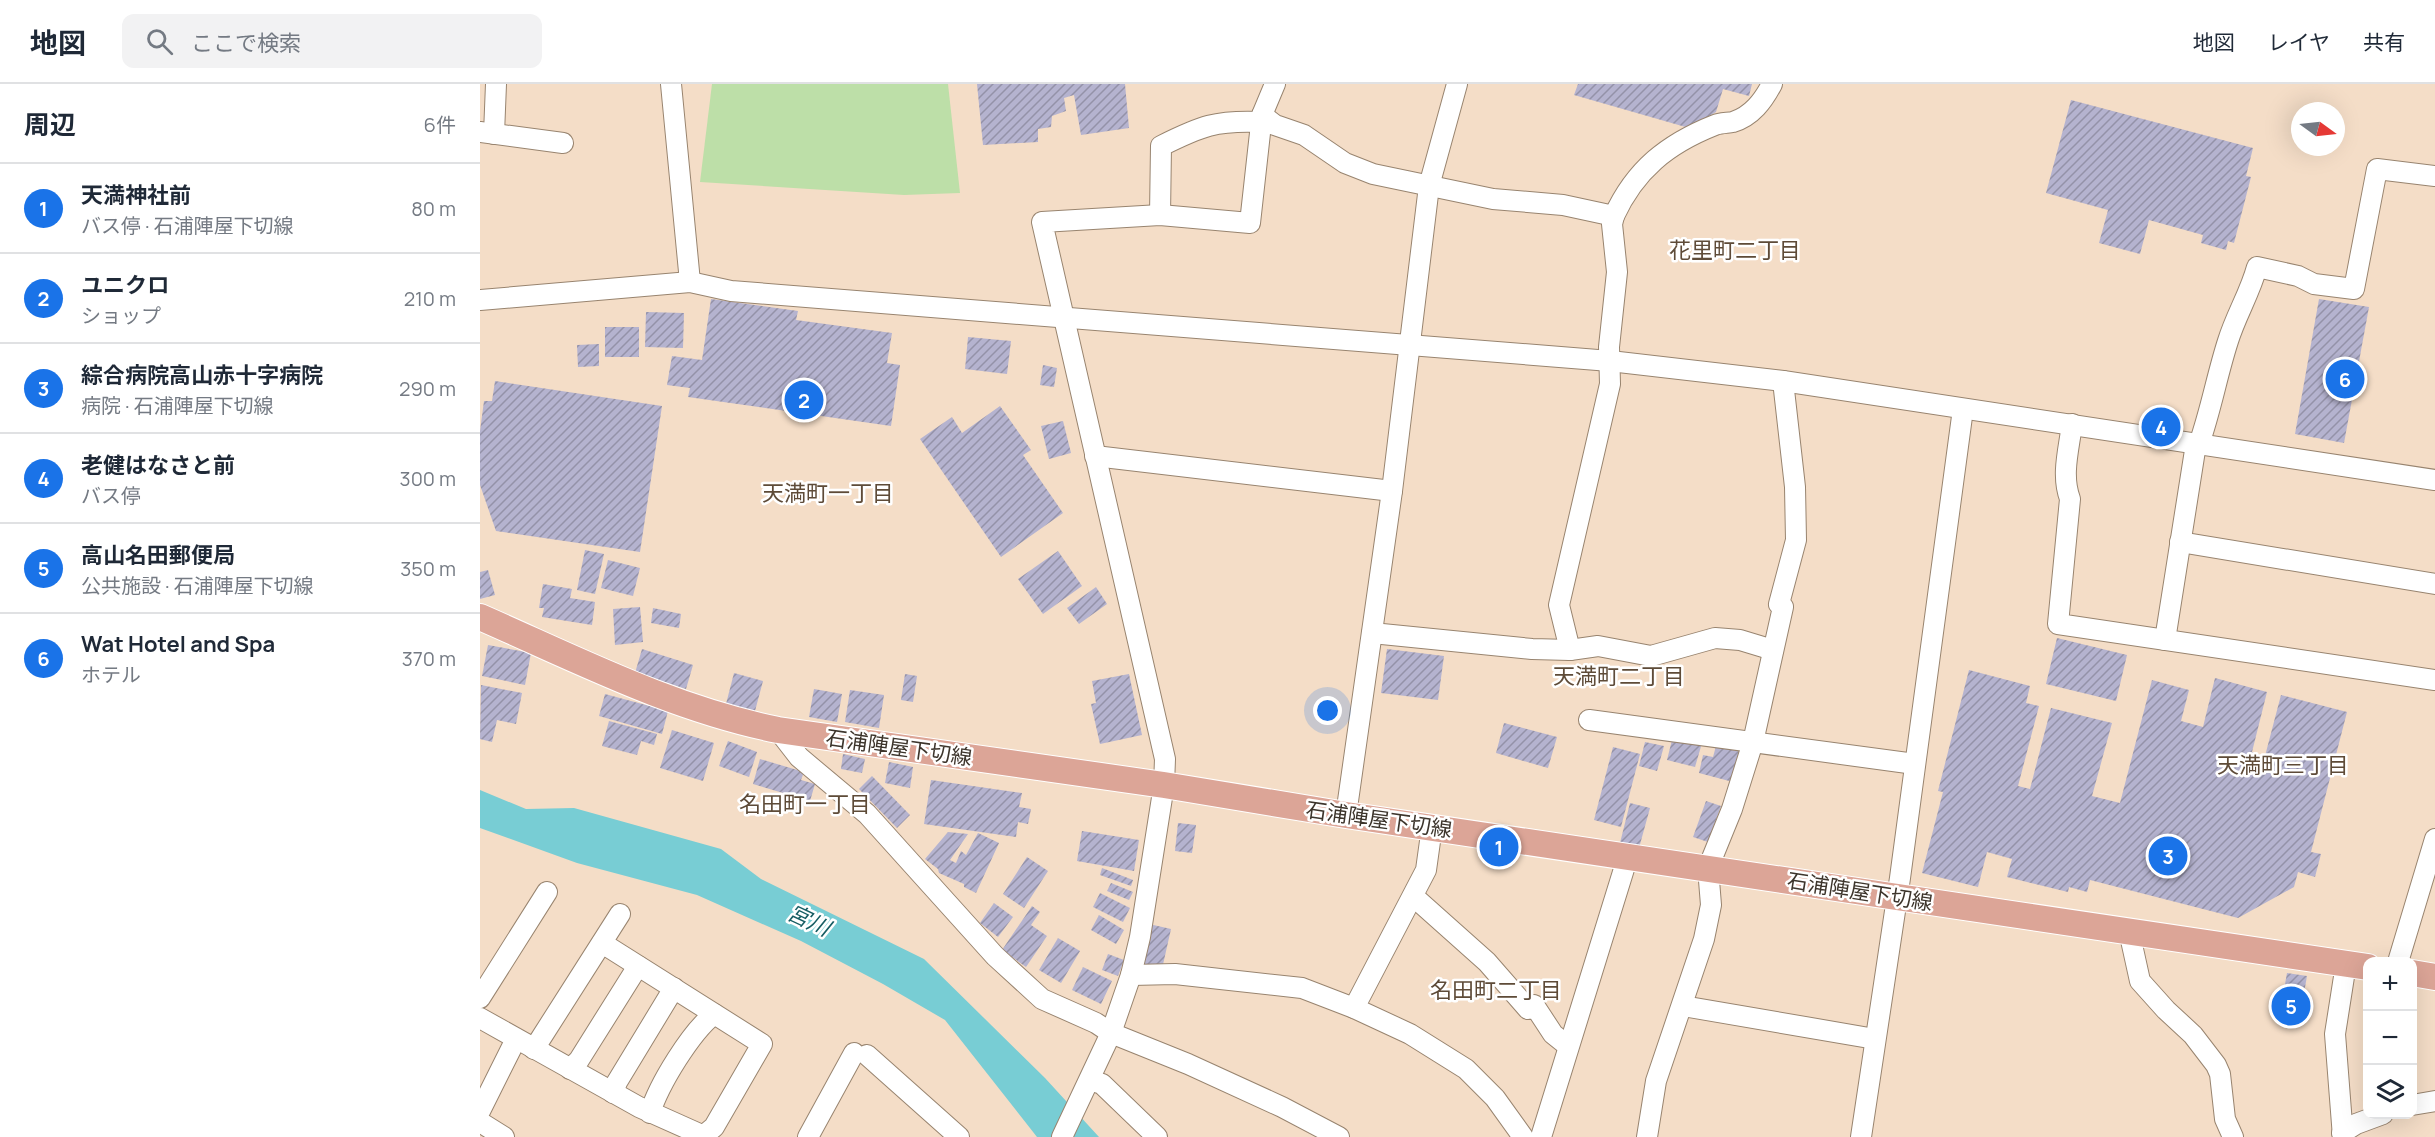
<!DOCTYPE html>
<html lang="ja">
<head>
<meta charset="utf-8">
<style>
  body { margin:0; font-family:Manrope,"Noto Sans JP",sans-serif; background:#f2f2f3; color:#1f2937 }
  .controls { position:absolute; right:18px; bottom:18px; display:grid; overflow:hidden; border-radius:12px; box-shadow:0 6px 24px #0002 }
  .controls button { width:54px; height:54px; display:grid; place-items:center; padding:0; border:0; border-bottom:2px solid #e0e1e3; background:#fff; color:#1f2937; font:30px sans-serif }
  .compass { position:absolute; left:1811px; top:18px; width:54px; height:54px; border-radius:50%; background:#fff; box-shadow:0 6px 24px #0002; rotate:105deg }
  .you { position:absolute; left:848px; top:627px; width:21px; height:21px; margin:-15px; border:4px solid #fff; border-radius:50%; background:#1a73e8; box-shadow:0 0 0 9px #1a73e833 }
  .badge { display:grid; place-items:center; width:39px; height:39px; border-radius:50%; background:#1a73e8; color:#fff; font-size:20px; font-weight:700 }
  .pin { position:absolute; translate:-50% -50%; border:3px solid #fff; box-shadow:0 2px 6px #0006 }
  .list { margin:0; padding:0; list-style:none }
  h2 { display:flex; justify-content:space-between; align-items:center; height:78px; margin:0; padding:0 24px; font-size:26px }
  h2 small { font-size:20px; font-weight:400; color:#747a83 }
  .list li { display:grid; grid-template-columns:39px 1fr auto; gap:18px; align-items:center; box-sizing:border-box; height:90px; padding:0 24px; border-top:2px solid #e0e1e3 }
  .list b { display:block; font-size:22px; white-space:nowrap }
  .list p { margin:0; font-size:20px; white-space:nowrap; color:#747a83 }
  .list em { font-size:20px; font-style:normal; color:#747a83 }
  .icon { flex:none; width:33px; height:33px; fill:none; stroke:currentColor; stroke-width:2; stroke-linecap:round; stroke-linejoin:round }
  .map { position:relative; flex:none; width:1955px; height:1053px; overflow:hidden }
  header { display:flex; align-items:center; gap:36px; box-sizing:border-box; height:84px; padding:0 30px; background:#fff; border-bottom:2px solid #e0e1e3 }
  header strong { font-size:28px }
  nav { display:flex; gap:33px; margin-inline-start:auto; font-size:21px }
  .search { width:420px; height:54px; background:#f2f2f3; display:flex; align-items:center; gap:15px; box-sizing:border-box; padding:0 21px; border-radius:12px; color:#747a83; font-size:22px }
  main { display:flex }
  aside { flex:1; background:#fff }
  .map>svg:first-child { display:block }
  .garden { fill:#bddfa8 }
  .water { fill:#78cdd4 }
  .building { fill:url(#building-hatch) }
  .lines { fill:none; stroke-linecap:round; stroke-linejoin:round }
  .minor-casing { stroke:#98846f; stroke-width:22 }
  .major-casing { stroke:#fff; stroke-width:28 }
  .minor { stroke:#fff; stroke-width:20 }
  .major { stroke:#dca597; stroke-width:26 }
  .labels { text-anchor:middle; dominant-baseline:central; stroke-width:5; stroke-linejoin:round; paint-order:stroke }
  .street-label { font-size:21px; fill:#3d352c; stroke:#fff }
  .neighbourhood-label { font-size:22px; fill:#5e4b38; stroke:#fff }
  .water-label { font-size:22px; font-style:italic; fill:#165d63; stroke:#fff }
</style>
</head>
<body>
<header>
<strong>地図</strong>
<div class="search"><svg class="icon" aria-label="search" viewBox="0 0 24 24"><circle cx="10" cy="10" r="6"/><path d="M15 15l6 6"/></svg>ここで検索</div>
<nav><a>地図</a><a>レイヤ</a><a>共有</a></nav>
</header>
<main>
<aside>
<h2>周辺<small>6件</small></h2>
<ul class="list">
<li><span class="badge">1</span><div><b>天満神社前</b><p>バス停 · 石浦陣屋下切線</p></div><em>80 m</em></li>
<li><span class="badge">2</span><div><b>ユニクロ</b><p>ショップ</p></div><em>210 m</em></li>
<li><span class="badge">3</span><div><b>綜合病院高山赤十字病院</b><p>病院 · 石浦陣屋下切線</p></div><em>290 m</em></li>
<li><span class="badge">4</span><div><b>老健はなさと前</b><p>バス停</p></div><em>300 m</em></li>
<li><span class="badge">5</span><div><b>高山名田郵便局</b><p>公共施設 · 石浦陣屋下切線</p></div><em>350 m</em></li>
<li><span class="badge">6</span><div><b>Wat Hotel and Spa</b><p>ホテル</p></div><em>370 m</em></li>
</ul>
</aside>
<div class="map">
<svg width="1955" height="1053" viewBox="0 0 1955 1053">
  <defs>
    <pattern id="building-hatch" width="6" height="6" patternUnits="userSpaceOnUse" patternTransform="scale(1.5)"><rect width="6" height="6" fill="#b5b3cf"/><path d="M-1 1l2-2M0 6l6-6M5 7l2-2" fill="none" stroke="#9492a8"/></pattern>
  </defs>
  <rect width="100%" height="100%" fill="#f4ddc7"/>
  <path class="garden" d="M232 0H468L480 109 424 111 220 98Z"/>
  <path class="water" d="M0 706 46 725 94 724 241 765 281 795 444 875 565 994 619 1053H557L465 936 403 900 321 857 217 811 97 779 0 744Z"/>
  <g class="building">
    <path d="M497 0H645L649 44 601 51 594 11 584 14 586 27 572 32 571 43 558 45V58L503 61Z"/>
    <path d="M1098 0H1272L1269 12 1243 5 1236 28 1209 44 1094 11Z"/>
    <path d="M1591 16 1773 64 1766 92 1771 93 1754 159 1748 157 1746 166 1721 159 1723 151 1669 136 1660 170 1619 159 1628 126 1566 109Z"/>
    <path d="M231 215 318 227 316 236 412 249 407 279 420 281 411 342 208 313 210 304 187 301 192 272 222 276Z"/>
    <path d="M1839 215 1889 223 1864 359 1815 350Z"/>
    <path d="M166 228 204 229 203 264 165 263Z"/>
    <rect x="125" y="243" width="34" height="30"/>
    <path d="M488 253 531 257 527 290 485 285Z"/>
    <path d="M119 260V282L98 283 97 261Z"/>
    <path d="M563 281 577 284 574 303 560 301Z"/>
    <path d="M15 297 182 322 160 468 16 447 0 401V347L4 317H12Z"/>
    <path d="M520 322 551 366 543 371 583 429 521 473 440 355 472 333 482 349Z"/>
    <path d="M583 337 591 369 569 375 561 342Z"/>
    <path d="M105 466 124 470 115 510 97 506Z"/>
    <path d="M578 467 602 502 563 530 538 495Z"/>
    <path d="M128 476 160 484 153 512 121 504Z"/>
    <path d="M8 486 15 511 0 515V488Z"/>
    <path d="M63 500 92 505 90 514 115 518 112 541 62 533 64 524H59Z"/>
    <path d="M616 503 627 520 599 540 587 524Z"/>
    <path d="M160 523 163 558 135 561 133 525Z"/>
    <path d="M173 524 201 530 199 544 171 539Z"/>
    <path d="M1577 554 1647 571 1636 617 1566 600Z"/>
    <path d="M8 561 51 569 45 601 2 592Z"/>
    <path d="M162 565 213 581 206 605 155 589Z"/>
    <path d="M907 565 964 572 958 616 901 609Z"/>
    <path d="M1489 586 1550 602 1546 619 1559 622 1538 702 1550 705 1571 624 1632 639 1612 712 1640 719 1672 596 1709 606 1701 637 1723 643 1735 594 1787 608 1772 668 1785 672 1801 611 1867 628 1831 768 1841 770 1835 793 1818 788 1814 803 1758 834 1610 796 1607 808 1589 803 1588 808 1527 793 1532 775 1507 768 1498 803 1442 789 1463 708 1458 707Z"/>
    <path d="M254 589 283 597 275 627 246 620Z"/>
    <path d="M425 590 437 592 433 618 421 616Z"/>
    <path d="M649 590 662 651 620 660 611 620 616 619 612 597Z"/>
    <path d="M1 601 42 609 36 640 17 636 12 658 0 655Z"/>
    <path d="M334 605 362 610 357 638 329 633Z"/>
    <path d="M370 606 404 611 399 644 365 638Z"/>
    <path d="M125 610 188 627 182 650 119 632Z"/>
    <path d="M129 637 177 650 174 661 161 657 157 671 122 662Z"/>
    <path d="M1024 639 1077 653 1068 684 1016 669Z"/>
    <path d="M192 646 234 659 223 697 180 684Z"/>
    <path d="M1193 652 1222 659 1215 683 1187 676Z"/>
    <path d="M248 657 277 668 269 693 239 682Z"/>
    <path d="M1165 658 1184 662 1177 687 1159 682Z"/>
    <path d="M1236 662 1261 668 1253 698 1219 689 1223 671 1233 673Z"/>
    <path d="M1133 663 1160 670 1141 743 1114 736Z"/>
    <path d="M363 670 385 675 382 689 361 685Z"/>
    <path d="M280 675 324 688 321 696 335 700 330 717 273 700Z"/>
    <path d="M409 678 433 683 430 704 405 699Z"/>
    <path d="M392 692 430 731 417 744 379 705Z"/>
    <path d="M451 696 542 709 539 723 551 725 548 740 538 738 536 753 444 740Z"/>
    <path d="M1226 717 1241 722 1228 758 1213 753Z"/>
    <path d="M1150 719 1170 724 1159 764 1140 759Z"/>
    <path d="M698 739 716 741 712 769 695 767Z"/>
    <path d="M602 747 659 756 654 787 597 777Z"/>
    <path d="M468 748 488 750 470 776 476 779 481 767 486 771 498 749 519 759 496 809 484 803V800L459 789 458 785 445 775Z"/>
    <path d="M547 773 568 787 544 824 523 810Z"/>
    <path d="M622 784 653 796 651 802 620 791Z"/>
    <path d="M631 799 653 808 649 816 627 807Z"/>
    <path d="M620 809 650 824 643 838 613 823Z"/>
    <path d="M514 819 533 833 518 853 500 839Z"/>
    <path d="M552 822 560 828 551 841 567 852 546 883 522 866Z"/>
    <path d="M619 831 644 846 636 860 611 846Z"/>
    <path d="M669 840 691 845 682 885 660 880Z"/>
    <path d="M578 854 600 867 581 899 559 886Z"/>
    <path d="M628 870 644 876 638 892 622 886Z"/>
    <path d="M603 883 632 897 621 920 592 906Z"/>
    <path d="M1807 889 1827 892 1819 937 1799 934Z"/>
  </g>
  <g class="lines">
    <defs>
      <g id="minor">
        <path d="M191 0 210 198"/>
        <path d="M782 31 795 0"/>
        <path d="M0 48 83 59"/>
        <path d="M14 50 16 0"/>
        <path d="M680 131 681 62C721 42 736 36 781 38"/>
        <path d="M0 216 210 198 251 207 1130 277 1303 297 1955 396"/>
        <path d="M1592 340C1589 365 1581 391 1590 415L1578 540 1955 596"/>
        <path d="M1719 360C1731 326 1737 291 1748 257 1756 231 1770 209 1777 183L1818 192 1834 200 1874 205 1897 85 1955 92"/>
        <path d="M615 372 912 407"/>
        <path d="M1700 458 1955 500"/>
        <path d="M892 549 1052 565 1090 566 1118 562 1171 572 1235 554 1260 556 1293 566"/>
        <path d="M1685 556 1716 360"/>
        <path d="M1090 566 1079 521 1130 300 1129 263 1137 188 1132 140 1134 132"/>
        <path d="M1109 636 1435 680"/>
        <path d="M298 646 319 673 387 730 515 872 562 915 616 939 631 949 708 980 802 1023 859 1053"/>
        <path d="M866 731 912 407 949 102 977 0"/>
        <path d="M933 812 1007 878 1048 925 1054 921 1073 950 1088 962"/>
        <path d="M1649 847 1660 897 1686 926 1713 951 1736 981 1740 990 1745 1035 1753 1053"/>
        <path d="M122 859 282 960 234 1043 223 1052"/>
        <path d="M1918 878 1955 755"/>
        <path d="M651 891 695 890 822 904 874 924 930 950 986 985 1015 1014 1043 1053"/>
        <path d="M0 914 67 808"/>
        <path d="M1203 922 1395 955"/>
        <path d="M874 924 946 786 952 743"/>
        <path d="M0 934 159 1023 226 1053"/>
        <path d="M54 965 140 830"/>
        <path d="M387 971 479 1053"/>
        <path d="M90 985 99 976 158 882"/>
        <path d="M610 996 622 1000 677 1053"/>
        <path d="M133 1009 137 998 194 904"/>
        <path d="M1932 1021 1955 1017"/>
        <path d="M0 1027 36 955"/>
        <path d="M170 1029C179 1000 211 948 234 930"/>
        <path d="M0 1038 24 1053"/>
        <path d="M1862 1049 1876 1040 1903 1030"/>
        <path d="M328 1053 374 969"/>
        <path d="M582 1053 631 949 651 891 660 853 684 701 685 675 562 138 680 131 770 139 782 31 795 41 824 51 865 79 893 90 1013 115 1083 121 1134 132C1155 86 1187 60 1235 41 1240 39 1247 39 1253 38 1272 32 1283 17 1292 0"/>
        <path d="M1061 1053 1148 772"/>
        <path d="M1167 1053 1176 997 1224 855 1231 821 1228 784 1252 725 1273 658 1303 523 1299 520 1316 456 1315 403 1303 297"/>
        <path d="M1381 1053 1420 794 1483 325"/>
        <path d="M1863 1053 1855 950 1866 880"/>
      </g>
      <g id="major">
        <path d="M0 533C98 576 193 625 298 646L684 701 866 731 1888 883"/>
        <path d="M1932 889 1955 893"/>
      </g>
    </defs>
    <use href="#minor" class="minor-casing"/>
    <use href="#major" class="major-casing"/>
    <use href="#minor" class="minor"/>
    <use href="#major" class="major"/>
  </g>
  <g class="labels">
    <g class="street-label">
      <text transform="translate(419 663) rotate(8)">石浦陣屋下切線</text>
      <text transform="translate(899 735) rotate(8)">石浦陣屋下切線</text>
      <text transform="translate(1380 807) rotate(9)">石浦陣屋下切線</text>
    </g>
    <g class="neighbourhood-label">
      <text x="1255" y="166">花里町二丁目</text>
      <text x="348" y="409">天満町一丁目</text>
      <text x="1139" y="592">天満町二丁目</text>
      <text x="1803" y="681">天満町三丁目</text>
      <text x="325" y="720">名田町一丁目</text>
      <text x="1016" y="906">名田町二丁目</text>
    </g>
    <g class="water-label">
      <text transform="translate(329 836) rotate(25)">宮川</text>
    </g>
  </g>
</svg>
<div class="controls">
<button>+</button>
<button>−</button>
<button><svg class="icon" aria-label="layers" viewBox="0 0 24 24"><path d="M12 4l9 5-9 5-9-5zM3 14l9 5 9-5"/></svg></button>
</div>
<svg class="compass" viewBox="-18 -18 36 36"><path d="M0-13l5 13h-10z" fill="#e53935"/><path d="M0 13l5-13h-10z" fill="#747a83"/></svg>
<div class="you"></div>
<div class="pin badge" style="left:1019px;top:763px">1</div>
<div class="pin badge" style="left:324px;top:316px">2</div>
<div class="pin badge" style="left:1688px;top:772px">3</div>
<div class="pin badge" style="left:1681px;top:343px">4</div>
<div class="pin badge" style="left:1811px;top:922px">5</div>
<div class="pin badge" style="left:1865px;top:295px">6</div>
</div>
</main>
</body>
</html>
